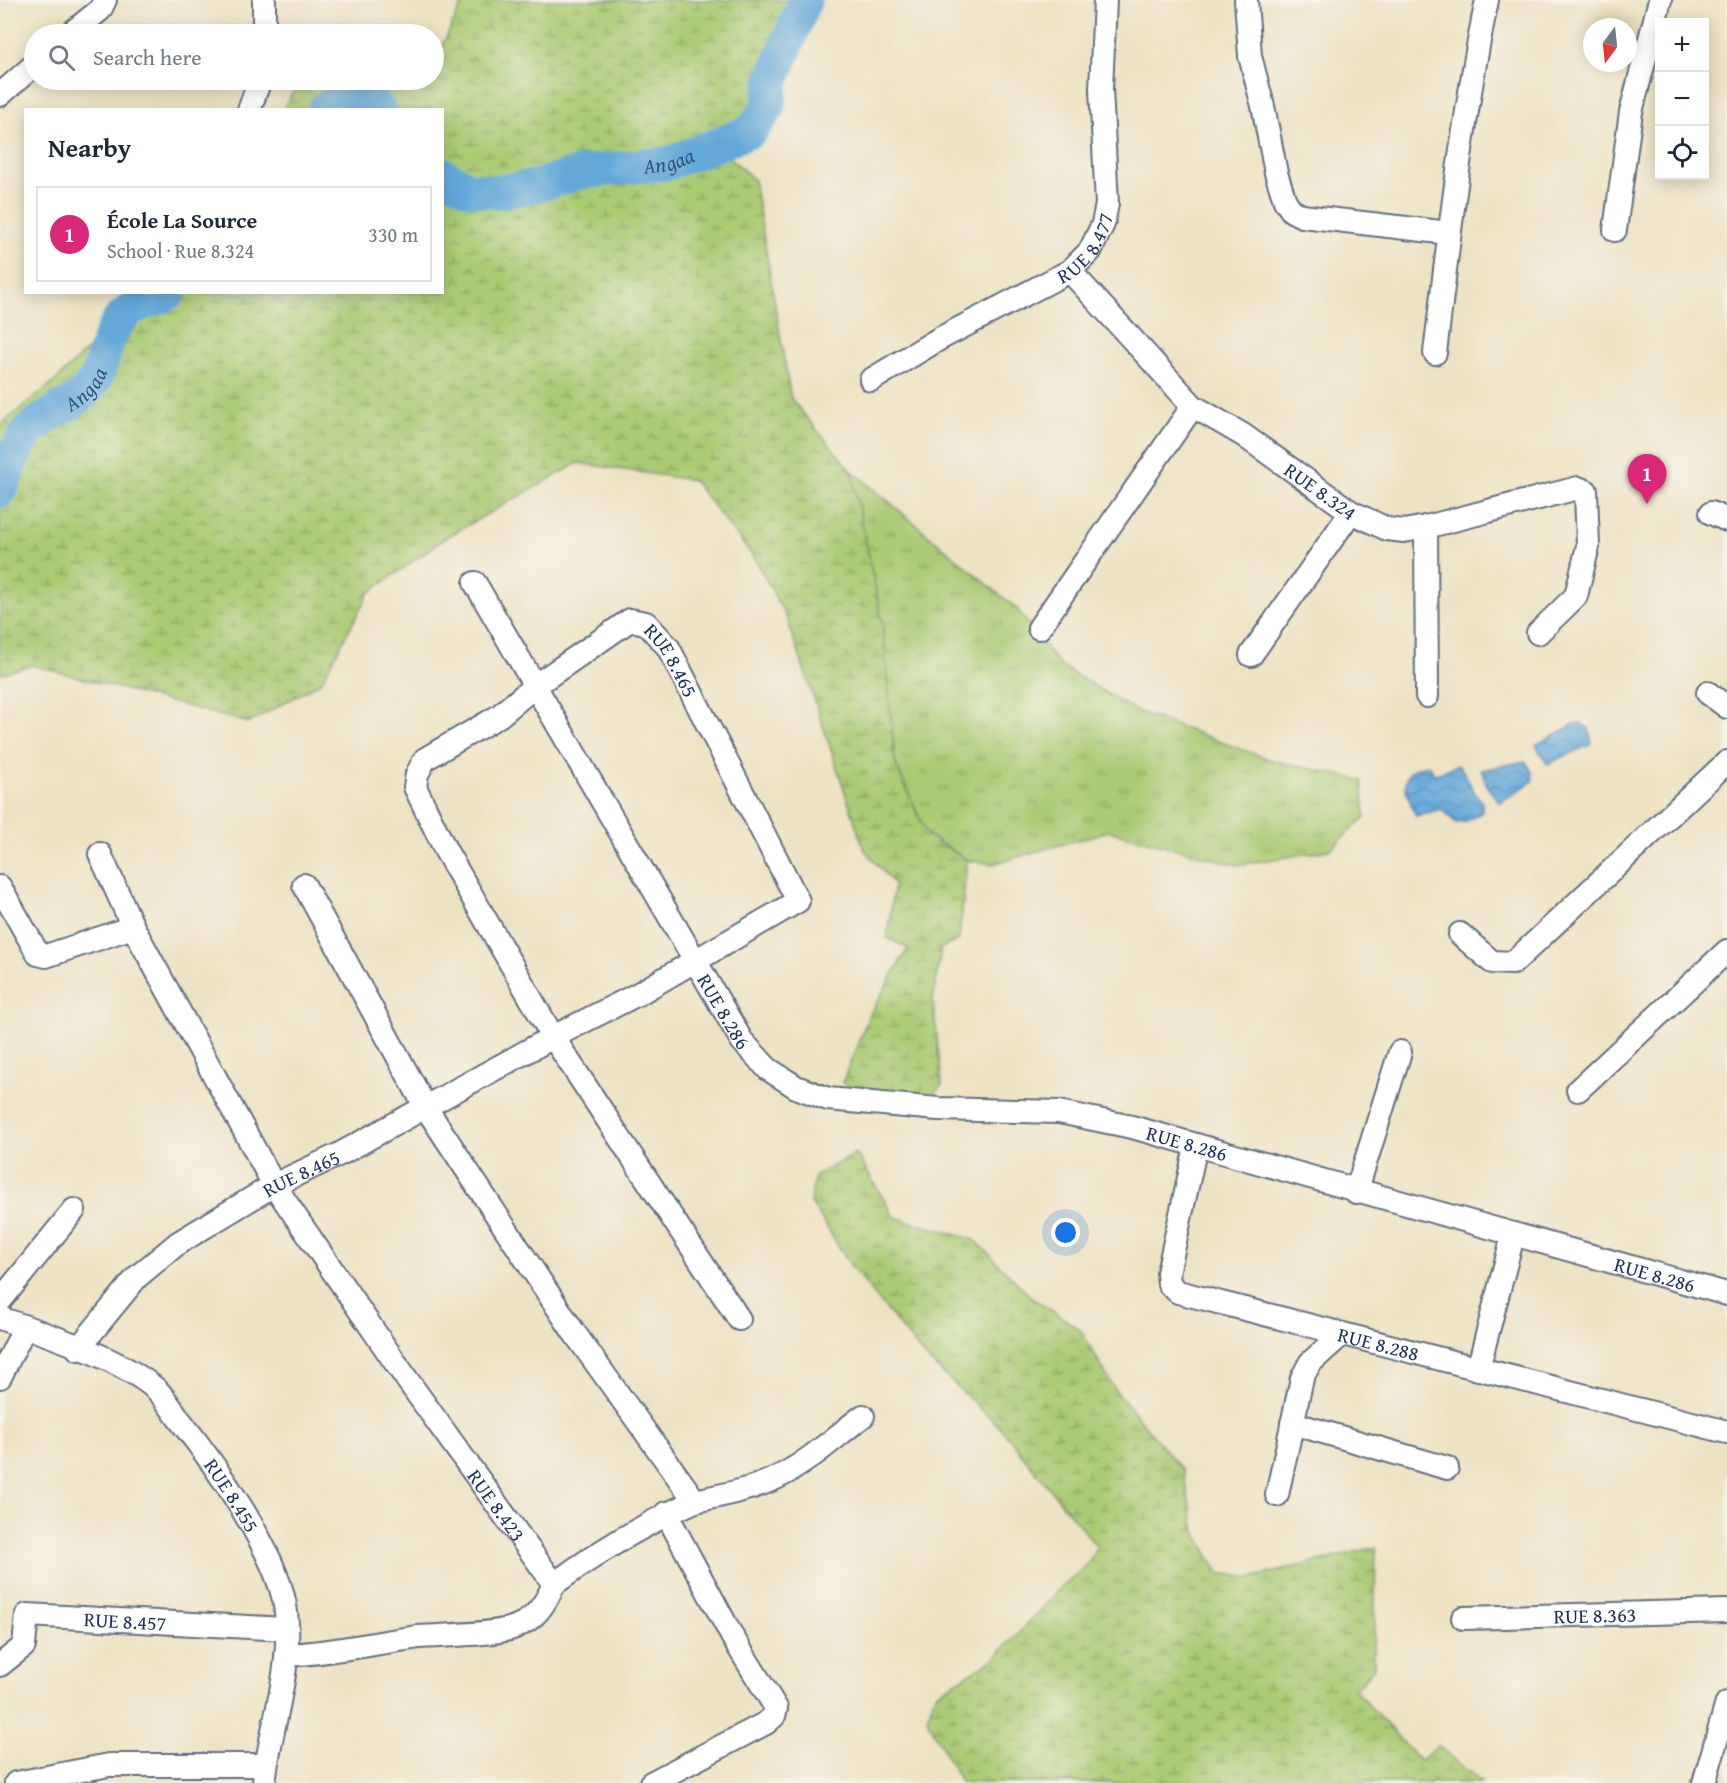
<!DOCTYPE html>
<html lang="en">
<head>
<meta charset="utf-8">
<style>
  body { margin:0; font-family:"Gentium Book Plus",serif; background:#f6f6f7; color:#1f2937 }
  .controls { position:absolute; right:18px; top:18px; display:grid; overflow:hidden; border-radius:0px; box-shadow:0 3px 15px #0003 }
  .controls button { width:54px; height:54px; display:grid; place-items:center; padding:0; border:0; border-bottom:2px solid #e0e1e3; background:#fff; color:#1f2937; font:30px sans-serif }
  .compass { position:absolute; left:1583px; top:18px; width:54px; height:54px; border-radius:50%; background:#fff; box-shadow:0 3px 15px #0003; rotate:195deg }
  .you { position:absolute; left:1066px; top:1233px; width:21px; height:21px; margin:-15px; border:4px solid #fff; border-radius:50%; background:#1a73e8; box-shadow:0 0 0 9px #1a73e833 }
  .badge { display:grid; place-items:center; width:39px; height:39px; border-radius:50%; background:#db2777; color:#fff; font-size:20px; font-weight:700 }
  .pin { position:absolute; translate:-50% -50px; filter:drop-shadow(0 2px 3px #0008) }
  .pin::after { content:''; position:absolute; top:32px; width:21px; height:18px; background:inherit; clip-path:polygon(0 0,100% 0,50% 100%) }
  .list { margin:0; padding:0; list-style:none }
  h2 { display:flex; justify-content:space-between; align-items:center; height:78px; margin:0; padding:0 24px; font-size:26px }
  h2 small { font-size:20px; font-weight:400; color:#747a83 }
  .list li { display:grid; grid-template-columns:39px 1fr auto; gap:18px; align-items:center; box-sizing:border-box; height:96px; margin:0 12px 12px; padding:0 12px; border:2px solid #e0e1e3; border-radius:0px }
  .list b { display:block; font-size:22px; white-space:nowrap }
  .list p { margin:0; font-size:20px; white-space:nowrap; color:#747a83 }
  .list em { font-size:20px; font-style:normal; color:#747a83 }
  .icon { flex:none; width:33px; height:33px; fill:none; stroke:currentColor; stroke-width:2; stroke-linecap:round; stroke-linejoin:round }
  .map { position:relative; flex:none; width:1727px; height:1783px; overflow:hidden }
  .search { position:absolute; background:#fff; box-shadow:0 3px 15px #0003; left:24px; top:24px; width:420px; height:66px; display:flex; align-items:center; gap:15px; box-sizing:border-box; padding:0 21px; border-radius:33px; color:#747a83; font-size:22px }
  .panel { position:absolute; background:#fff; box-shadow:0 3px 15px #0003; left:24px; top:108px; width:420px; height:186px; border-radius:0px }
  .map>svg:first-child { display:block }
  .grass { fill:url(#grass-tufts); stroke:#627d68; stroke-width:1.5 }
  .wetland { fill:url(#wetland-marsh); stroke:#627d68; stroke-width:1.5 }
  .water { fill:url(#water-waves); stroke:#3f6c9c; stroke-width:1.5 }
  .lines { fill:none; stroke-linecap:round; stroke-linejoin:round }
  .river { stroke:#63a8d9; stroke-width:34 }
  .minor-casing { stroke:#646e81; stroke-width:26 }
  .minor { stroke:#fff; stroke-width:22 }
  .labels { text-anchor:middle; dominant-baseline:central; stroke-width:4.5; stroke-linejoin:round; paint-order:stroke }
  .street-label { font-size:20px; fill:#1b2f5e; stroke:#f7f3e8 }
  .water-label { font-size:21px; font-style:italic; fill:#315383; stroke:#f7f3e8 }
</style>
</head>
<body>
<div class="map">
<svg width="1727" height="1783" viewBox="0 0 1727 1783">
  <defs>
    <pattern id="grass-tufts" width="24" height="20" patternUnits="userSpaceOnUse" patternTransform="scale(1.5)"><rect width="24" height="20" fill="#aacb73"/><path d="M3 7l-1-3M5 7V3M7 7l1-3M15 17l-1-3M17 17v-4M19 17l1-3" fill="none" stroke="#8aa562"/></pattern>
    <pattern id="wetland-marsh" width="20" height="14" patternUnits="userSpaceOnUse" patternTransform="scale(1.5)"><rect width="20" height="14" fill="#aacb73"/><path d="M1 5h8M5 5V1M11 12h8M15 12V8" fill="none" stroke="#8aa562"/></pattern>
    <pattern id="water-waves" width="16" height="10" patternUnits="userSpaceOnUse" patternTransform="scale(1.5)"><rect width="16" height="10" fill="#63a8d9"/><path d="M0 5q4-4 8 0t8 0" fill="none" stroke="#5189b3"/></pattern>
  </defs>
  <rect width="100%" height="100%" fill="#f7f3e8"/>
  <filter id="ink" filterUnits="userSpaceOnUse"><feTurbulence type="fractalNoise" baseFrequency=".0167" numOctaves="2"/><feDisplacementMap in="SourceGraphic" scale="12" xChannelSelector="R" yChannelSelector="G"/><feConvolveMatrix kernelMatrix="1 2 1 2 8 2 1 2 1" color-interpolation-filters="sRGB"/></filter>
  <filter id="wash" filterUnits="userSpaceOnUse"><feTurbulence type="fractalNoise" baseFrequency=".008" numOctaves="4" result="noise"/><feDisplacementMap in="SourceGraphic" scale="24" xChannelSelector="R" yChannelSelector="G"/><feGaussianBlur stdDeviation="1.35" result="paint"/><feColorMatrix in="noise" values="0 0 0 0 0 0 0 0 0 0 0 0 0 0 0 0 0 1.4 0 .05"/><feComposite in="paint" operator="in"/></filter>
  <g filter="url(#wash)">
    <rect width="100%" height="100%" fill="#ede2c3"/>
    <path class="grass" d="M851 470 1018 610 1059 665 1136 711 1271 760 1362 780 1365 818 1329 850 1238 865 1109 831 993 864 967 860 927 835 895 763 882 621Z"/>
    <g class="wetland">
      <path d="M464 0H805L772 81 768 108 759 123 751 131 716 144 754 180 791 399 851 470 882 621 895 763 927 835 967 860 959 940 941 948 933 1001 942 1085 931 1096 857 1091 842 1083 869 1016 908 948 887 938 894 884 864 849 788 621 755 559 693 480 578 463 447 537 369 593 321 682 249 723 32 665 0 674V425L53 383 145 293 442 292V110L284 109 299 80H434V53L439 52Z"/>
      <path d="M856 1153 894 1217 975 1240 1032 1298 1080 1329 1115 1390 1183 1471 1195 1531 1219 1573 1251 1578 1376 1547 1374 1668 1355 1690 1420 1761 1438 1746 1482 1783H961L927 1719 935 1694 993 1660 1060 1588 1087 1565 1097 1547 999 1426 925 1357 851 1266 810 1201 815 1176Z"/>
    </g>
    <g class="water">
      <path d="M1581 723 1589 729 1592 744 1547 764 1536 745 1574 724Z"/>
      <path d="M1525 761 1532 771 1533 781 1500 803 1488 788 1481 770Z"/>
      <path d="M1428 765 1432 769 1433 773 1437 774 1457 765C1467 771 1471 792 1482 802V812L1465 822 1456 823 1441 809 1416 816C1407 795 1393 770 1428 765Z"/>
    </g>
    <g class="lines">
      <g class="river">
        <path d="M324 110C346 92 359 87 379 110"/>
        <path id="s1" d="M442 174 469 189 498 192 536 186 583 172 669 163 751 131 768 108 772 81 805 0"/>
        <path id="s2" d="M0 491C8 472 14 449 27 433 44 413 77 406 93 383 107 362 104 329 129 311 140 302 157 301 170 292"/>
      </g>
    </g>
  </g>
  <g filter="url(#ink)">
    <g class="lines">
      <defs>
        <g id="minor">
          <path d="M1246 0 1250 56 1263 106 1276 173 1285 201 1292 211 1302 216 1449 233"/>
          <path d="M70 34 100 10 105 0"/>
          <path d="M264 34V0"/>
          <path d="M0 95 34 65"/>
          <path d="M249 110 260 80"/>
          <path d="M1615 230 1631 112 1660 0"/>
          <path id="s3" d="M1070 271 1193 406 1243 435 1351 512 1387 529 1404 531 1426 527 1578 488 1586 491 1588 546 1576 596 1538 633"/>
          <path d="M1435 353C1449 235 1463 117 1487 0"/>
          <path id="s4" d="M871 380 939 339 1070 271 1090 251 1103 224 1107 204 1101 89 1105 0"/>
          <path d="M1711 513 1727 520"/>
          <path d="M1426 527 1427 696"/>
          <path id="s5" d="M475 583 742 1041 768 1069 796 1087 828 1099 938 1109 1059 1112 1132 1127 1727 1294"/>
          <path d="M1039 628 1193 406"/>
          <path d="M1251 655 1351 512"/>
          <path d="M1708 693 1727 707"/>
          <path id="s6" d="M100 854 133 927 274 1185 408 1381 554 1584C545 1604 536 1619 515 1627 497 1635 442 1635 419 1637 374 1643 331 1653 286 1655"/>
          <path d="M304 885 426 1108 573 1331 695 1501C644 1524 599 1551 554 1584"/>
          <path d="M0 887 38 954 46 956 133 927"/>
          <path d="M1460 934 1492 962 1513 963 1727 762"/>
          <path d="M1578 1090 1727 951"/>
          <path id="s7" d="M1196 1146 1168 1273 1169 1284 1178 1292 1727 1432"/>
          <path d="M1356 1192 1400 1052"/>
          <path d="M0 1301 74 1210"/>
          <path id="s8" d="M0 1318C46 1334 121 1358 157 1390 165 1398 172 1409 179 1419 214 1463 280 1556 286 1612 293 1669 270 1727 264 1783"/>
          <path id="s9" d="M78 1349 137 1277 178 1243 274 1185 340 1154 553 1037 446 851 415 787 417 774 425 759 499 716 536 685 630 620 646 623 668 647 798 901 638 994 553 1037 739 1319"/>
          <path d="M1478 1369 1513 1236"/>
          <path d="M0 1377 25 1327"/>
          <path d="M1292 1423 1447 1468"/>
          <path d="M1277 1495 1302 1378 1310 1363 1342 1334"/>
          <path d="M695 1501C723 1495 750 1490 776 1478 808 1463 835 1437 863 1416"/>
          <path id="s10" d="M1463 1618 1727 1611"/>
          <path id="s11" d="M0 1665 24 1646 27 1615 286 1629"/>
          <path d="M16 1783 109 1765H266"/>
          <path d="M651 1783 766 1723 774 1716 776 1708 733 1638 666 1513"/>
          <path d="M1704 1783 1727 1703"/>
        </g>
      </defs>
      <use href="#minor" class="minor-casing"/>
      <use href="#minor" class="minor"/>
    </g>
  </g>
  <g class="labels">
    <g class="street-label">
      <text stroke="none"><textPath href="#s4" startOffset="255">RUE 8.477</textPath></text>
      <text stroke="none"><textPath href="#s3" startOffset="336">RUE 8.324</textPath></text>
      <text stroke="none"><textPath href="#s9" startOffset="1200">RUE 8.465</textPath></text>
      <text stroke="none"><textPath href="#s5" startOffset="495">RUE 8.286</textPath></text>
      <text stroke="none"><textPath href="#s5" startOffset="999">RUE 8.286</textPath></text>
      <text stroke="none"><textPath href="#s9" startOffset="288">RUE 8.465</textPath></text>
      <text stroke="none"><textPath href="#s5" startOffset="1485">RUE 8.286</textPath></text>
      <text stroke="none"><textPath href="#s7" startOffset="360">RUE 8.288</textPath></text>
      <text stroke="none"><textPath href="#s8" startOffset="303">RUE 8.455</textPath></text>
      <text stroke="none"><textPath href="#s6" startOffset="764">RUE 8.423</textPath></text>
      <text stroke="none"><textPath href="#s10" startOffset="132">RUE 8.363</textPath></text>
      <text stroke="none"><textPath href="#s11" startOffset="160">RUE 8.457</textPath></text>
    </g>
    <g class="water-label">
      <text stroke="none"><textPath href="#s1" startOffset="234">Angaa</textPath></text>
      <text stroke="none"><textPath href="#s2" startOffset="138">Angaa</textPath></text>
    </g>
  </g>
</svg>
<div class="controls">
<button>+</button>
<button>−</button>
<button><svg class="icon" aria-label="locate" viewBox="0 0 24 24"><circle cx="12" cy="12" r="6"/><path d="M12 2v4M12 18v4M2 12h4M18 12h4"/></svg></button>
</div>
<svg class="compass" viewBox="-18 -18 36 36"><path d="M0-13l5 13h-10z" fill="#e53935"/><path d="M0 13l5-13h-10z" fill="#747a83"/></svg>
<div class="you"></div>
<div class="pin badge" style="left:1647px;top:504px">1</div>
<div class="search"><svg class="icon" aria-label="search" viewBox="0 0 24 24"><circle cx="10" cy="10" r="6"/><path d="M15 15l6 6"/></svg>Search here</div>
<section class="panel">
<h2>Nearby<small></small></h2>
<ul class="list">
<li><span class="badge">1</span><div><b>École La Source</b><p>School · Rue 8.324</p></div><em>330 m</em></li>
</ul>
</section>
</div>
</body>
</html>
